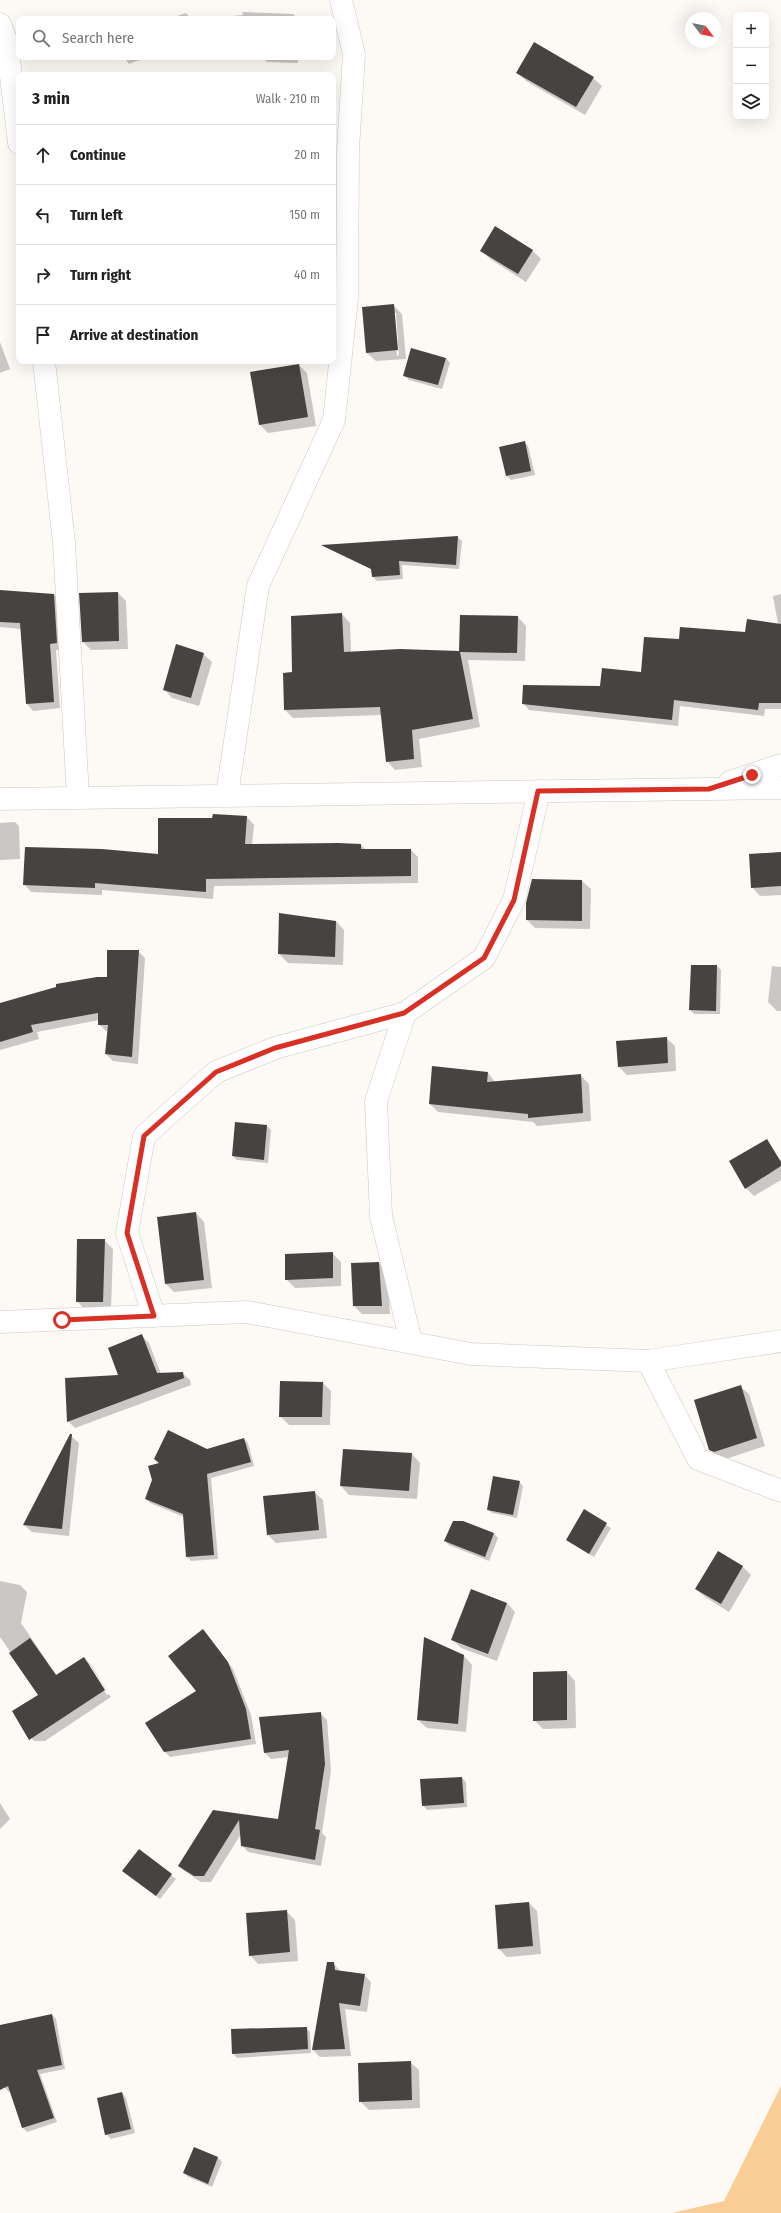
<!DOCTYPE html>
<html lang="en">
<head>
<meta charset="utf-8">
<style>
  body { margin:0; font-family:"Fira Sans Condensed",sans-serif; background:#f6f6f6; color:#222 }
  .controls { position:absolute; right:12px; top:12px; display:grid; overflow:hidden; border-radius:8px; box-shadow:0 4px 16px #0002 }
  .controls button { width:36px; height:36px; display:grid; place-items:center; padding:0; border:0; border-bottom:1px solid #e0e0e0; background:#fff; color:#222; font:20px sans-serif }
  .compass { position:absolute; left:685px; top:12px; width:36px; height:36px; border-radius:50%; background:#fff; box-shadow:0 4px 16px #0002; rotate:122deg }
  .stop { position:absolute; width:12px; height:12px; margin:-9px; border:3px solid #d93025; border-radius:50%; background:#fff }
  .stop.end { background:#d93025; border-color:#fff; box-shadow:0 1px 4px #0008 }
  .list { margin:0; padding:0; list-style:none }
  h2 { display:flex; justify-content:space-between; align-items:center; height:52px; margin:0; padding:0 16px; font-size:17px }
  h2 small { font-size:13px; font-weight:400; color:#767676 }
  .list li { display:grid; grid-template-columns:26px 1fr auto; gap:12px; align-items:center; box-sizing:border-box; height:60px; padding:0 16px; border-top:1px solid #e0e0e0 }
  .list b { display:block; font-size:15px; white-space:nowrap }
  .list em { font-size:13px; font-style:normal; color:#767676 }
  .icon { flex:none; width:22px; height:22px; fill:none; stroke:currentColor; stroke-width:2; stroke-linecap:round; stroke-linejoin:round }
  .map { position:relative; flex:none; width:781px; height:2213px; overflow:hidden }
  .search { position:absolute; background:#fff; box-shadow:0 4px 16px #0002; left:16px; top:16px; width:320px; height:44px; display:flex; align-items:center; gap:10px; box-sizing:border-box; padding:0 14px; border-radius:8px; color:#767676; font-size:15px }
  .panel { position:absolute; background:#fff; box-shadow:0 4px 16px #0002; left:16px; top:72px; width:320px; height:292px; border-radius:8px }
  .map>svg:first-child { display:block }
  .green { fill:#fbcd96 }
  .shadow { fill:#0003; fill-rule:evenodd }
  .building { fill:#464340 }
  .lines { fill:none; stroke-linecap:round; stroke-linejoin:round }
  .minor-casing { stroke:#ccc8c4; stroke-width:23 }
  .minor { stroke:#fff; stroke-width:22 }
  .route { stroke:#d93025; stroke-width:5 }
</style>
</head>
<body>
<div class="map">
<svg width="781" height="2213" viewBox="0 0 781 2213">
  <rect width="100%" height="100%" fill="#fdf9f5"/>
  <path class="green" d="M781 2086V2213H672L724 2201Z"/>
  <g class="shadow">
    <path d="M242 12 293 14 298 19H223V17L243 15Z"/>
    <path d="M186 13 191 19H169Z"/>
    <path d="M124 57H148L129 64Z"/>
    <path d="M262 57H298V63L267 62Z"/>
    <path d="M518 73 593 78 602 86 585 115 526 81Z"/>
    <path d="M481 250H532L541 259 526 282 490 259Z"/>
    <path d="M393 305 402 314 406 359 376 361 367 353ZM393 313H396L399 355 397 356Z"/>
    <path d="M0 342 10 369 0 373Z"/>
    <path d="M446 358 450 363 442 389 409 380 405 376Z"/>
    <path d="M299 365 307 373 316 426 268 433 260 425Z"/>
    <path d="M524 442 528 446 535 475 511 480 507 476 501 447Z"/>
    <path d="M457 537 462 541 459 569 402 565 403 579 377 581 373 577V570L323 546Z"/>
    <path d="M0 591 54 595 61 601 63 650H56L60 708 33 711 27 704 21 629 0 627Z"/>
    <path d="M118 593 126 601 128 649 91 650 83 642Z"/>
    <path d="M781 594V709H765L764 716 680 706 678 726 529 710 523 703 601 687 642 673 680 640 746 633 778 624 773 596Z"/>
    <path d="M342 614 350 623 351 652H460L518 617 526 626 525 661 468 660 480 727 419 739 422 767 395 770 387 761 382 715 293 718 285 710 293 673Z"/>
    <path d="M203 654 212 662 199 706 172 698 164 689Z"/>
    <path d="M247 817 254 825 252 845H361L366 850H411L418 857V883L214 886 213 899 102 890V895L31 892 24 884 159 855Z"/>
    <path d="M15 822 19 826 20 859 0 860V823Z"/>
    <path d="M781 853V895L760 896 752 887Z"/>
    <path d="M532 880 582 881 591 889 590 929 535 928 527 920Z"/>
    <path d="M336 921 344 930 343 965 288 963 279 954Z"/>
    <path d="M138 951 145 958 138 1064 113 1061 106 1054 109 1031H106L99 1024V1020L37 1032 39 1039 0 1050V1004L108 978Z"/>
    <path d="M717 966 721 970 720 1014H694L690 1010Z"/>
    <path d="M772 966 781 967V1011H777L768 1002Z"/>
    <path d="M666 1038 675 1046 676 1071 627 1075 619 1067 617 1042Z"/>
    <path d="M488 1073 496 1083 580 1075 589 1084 591 1121 537 1126 533 1122 438 1112 430 1104Z"/>
    <path d="M236 1123 267 1126 271 1130 268 1163 237 1160 233 1156Z"/>
    <path d="M746 1152 781 1160V1180L754 1196 746 1188Z"/>
    <path d="M196 1213 204 1222 212 1288 174 1292 166 1284Z"/>
    <path d="M104 1240 113 1249 111 1310H85L77 1301Z"/>
    <path d="M332 1253 341 1262V1286L295 1288 286 1279Z"/>
    <path d="M379 1263 387 1272 390 1314H362L354 1306Z"/>
    <path d="M142 1336 149 1343 161 1374 182 1373 190 1380 191 1385 75 1428 68 1421 120 1376Z"/>
    <path d="M323 1383 331 1391 330 1425H289L280 1416Z"/>
    <path d="M740 1386 749 1394 765 1446 723 1460 710 1449Z"/>
    <path d="M70 1435 79 1443 69 1536 32 1532 24 1525Z"/>
    <path d="M244 1439 248 1443 254 1466 211 1478 218 1559 191 1561 187 1557 184 1517 150 1503 146 1498 207 1450Z"/>
    <path d="M344 1450 412 1454 420 1463 417 1499 349 1495 341 1486Z"/>
    <path d="M519 1482 523 1486 517 1518 492 1513 488 1509Z"/>
    <path d="M314 1492 323 1500 327 1538 276 1543 268 1535Z"/>
    <path d="M584 1511 611 1528 594 1557 567 1540Z"/>
    <path d="M463 1522 494 1534 498 1538 489 1561 449 1545 445 1541Z"/>
    <path d="M719 1552 743 1567 751 1575 729 1612 705 1597 696 1589Z"/>
    <path d="M0 1581 20 1585 27 1592 21 1623 57 1676 84 1658 91 1665 111 1697 45 1741H34L27 1733 40 1695 0 1637ZM88 1665H90L109 1694 107 1695Z"/>
    <path d="M507 1603 515 1612 497 1661 461 1648 453 1640Z"/>
    <path d="M208 1636 233 1669 251 1715 256 1744 170 1757 165 1752 197 1691Z"/>
    <path d="M464 1656 472 1665 466 1732 427 1728 418 1720Z"/>
    <path d="M567 1672 575 1681 576 1728 543 1729 534 1720Z"/>
    <path d="M320 1713 327 1720 331 1771 322 1833 326 1837 321 1866 248 1852 242 1845 241 1834 211 1882H201L186 1872 179 1866 214 1811 279 1820 289 1757 271 1759 265 1753 260 1718Z"/>
    <path d="M462 1778 466 1782 467 1807 427 1810 423 1805Z"/>
    <path d="M0 1803 10 1819 0 1829Z"/>
    <path d="M139 1851 176 1879 160 1899 128 1875Z"/>
    <path d="M529 1903 537 1911 541 1954 507 1957 499 1949Z"/>
    <path d="M286 1911 295 1920 298 1961 258 1964 250 1955Z"/>
    <path d="M328 1963H333L341 1972 364 1975 371 1982 367 2012 345 2009 351 2056 320 2057 313 2050Z"/>
    <path d="M52 2015 56 2019 65 2069 40 2074 57 2122 27 2132 23 2128 11 2091 9 2092 5 2088 0 2076V2026Z"/>
    <path d="M306 2028 310 2032 311 2053 237 2058 233 2054Z"/>
    <path d="M410 2062 419 2070 420 2108 369 2110 360 2101Z"/>
    <path d="M122 2093 126 2098 135 2133 111 2139 106 2134Z"/>
    <path d="M194 2148 218 2158 222 2162 212 2187 188 2177 184 2173Z"/>
  </g>
  <g class="building">
    <path d="M534 42 594 77 576 107 516 73Z"/>
    <path d="M495 226 533 250 518 274 480 251Z"/>
    <path d="M394 304 398 350 366 353 362 307Z"/>
    <path d="M411 348 446 358 438 385 403 376Z"/>
    <path d="M299 364 308 417 259 425 250 372Z"/>
    <path d="M525 441 531 471 506 476 499 447Z"/>
    <path d="M458 536 456 565 399 561 400 575 372 577 371 569 321 545Z"/>
    <path d="M0 590 54 594 57 643 50 644 54 702 26 704 20 623 0 622Z"/>
    <path d="M118 592 119 641 82 642 79 593Z"/>
    <path d="M342 613 344 652 400 649 459 651 460 615 518 616 517 653 460 652 473 719 412 730 414 759 386 762 380 707 284 710 283 673 292 672 291 616Z"/>
    <path d="M747 619 781 624V703H759L758 710 674 700 672 720 522 704 523 685 600 686 602 668 641 672 644 637 679 639 680 627 745 632Z"/>
    <path d="M176 644 204 653 191 698 163 690Z"/>
    <path d="M213 814 247 816 245 844 338 843 361 844V849H411V876L206 879V892L95 883V888L23 885 25 847 102 849 158 854V818H212Z"/>
    <path d="M781 852V886L751 888 749 854Z"/>
    <path d="M532 879 582 880V921L526 920V903Z"/>
    <path d="M279 913 336 921 335 957 278 954Z"/>
    <path d="M107 950H139L132 1057 105 1054 108 1025H98V1013L31 1025 33 1032 0 1042V1003L56 987V984L97 977H107Z"/>
    <path d="M691 965H717L716 1011 689 1010Z"/>
    <path d="M667 1037 668 1063 618 1067 616 1041Z"/>
    <path d="M432 1066 488 1072 487 1082 581 1074 583 1113 528 1118V1114L429 1104Z"/>
    <path d="M235 1122 267 1125 264 1160 232 1156Z"/>
    <path d="M767 1139 781 1162V1166L745 1189 729 1161Z"/>
    <path d="M196 1212 204 1280 165 1284 157 1217Z"/>
    <path d="M77 1239H105L103 1302H76Z"/>
    <path d="M333 1252V1278L285 1280V1254Z"/>
    <path d="M379 1262 382 1306H353L351 1263Z"/>
    <path d="M142 1334 157 1373 183 1372 184 1378 67 1422 65 1378 118 1375 108 1348Z"/>
    <path d="M280 1381 323 1382 322 1417H279Z"/>
    <path d="M741 1385 757 1438 714 1452 709 1450 694 1400Z"/>
    <path d="M168 1430 207 1449 244 1438 251 1462 207 1474 214 1555 186 1557 183 1514 145 1499 152 1480 148 1466 159 1463 154 1459Z"/>
    <path d="M70 1434H72L62 1529 23 1525Z"/>
    <path d="M343 1449 412 1453 409 1491 340 1486Z"/>
    <path d="M493 1476 520 1481 513 1515 487 1510Z"/>
    <path d="M315 1491 319 1530 267 1535 263 1496Z"/>
    <path d="M584 1509 607 1523 589 1554 566 1540Z"/>
    <path d="M453 1521H463L494 1533 485 1557 444 1541Z"/>
    <path d="M718 1551 743 1566 721 1604 695 1589Z"/>
    <path d="M471 1589 507 1603 488 1654 451 1640Z"/>
    <path d="M203 1629 228 1662 246 1709 251 1739 164 1752 145 1723 196 1691 168 1656Z"/>
    <path d="M424 1637 464 1655 458 1724 417 1720Z"/>
    <path d="M30 1638 56 1675 84 1657 105 1690 29 1740 12 1711 38 1695 9 1653Z"/>
    <path d="M567 1671V1720L533 1721V1672Z"/>
    <path d="M321 1712 325 1764 315 1829 320 1830 315 1860 241 1846 239 1820 204 1876H194L178 1866 213 1810 278 1819 289 1750 264 1753 259 1717Z"/>
    <path d="M462 1777 464 1803 422 1806 420 1779Z"/>
    <path d="M139 1849 172 1874 156 1896 122 1871Z"/>
    <path d="M529 1902 533 1946 498 1949 495 1905Z"/>
    <path d="M287 1910 290 1952 249 1956 246 1913Z"/>
    <path d="M327 1962H334L335 1970 365 1974 360 2006 339 2003 345 2049 312 2050Z"/>
    <path d="M52 2014 62 2065 37 2070 54 2118 22 2128 8 2086 0 2090V2025Z"/>
    <path d="M307 2027 308 2049 232 2054 231 2029Z"/>
    <path d="M411 2061 412 2100 359 2102 358 2063Z"/>
    <path d="M122 2092 131 2129 105 2135 97 2098Z"/>
    <path d="M194 2147 218 2157 208 2184 183 2173Z"/>
  </g>
  <g class="lines">
    <defs>
      <g id="minor">
        <path d="M0 24 7 43 19 143"/>
        <path d="M44 361 64 543 78 797"/>
        <path d="M730 782 781 765"/>
        <path d="M227 795 258 586 334 420 347 298 348 149 354 54 341 0"/>
        <path d="M0 799 781 788"/>
        <path d="M154 1316 127 1233 144 1136 216 1072 275 1048 405 1013"/>
        <path d="M0 1322 247 1312 471 1354 648 1361 781 1341"/>
        <path d="M411 1342 381 1216 376 1101 405 1013 484 958 514 900 539 791"/>
        <path d="M648 1361 698 1459 781 1491"/>
      </g>
    </defs>
    <use href="#minor" class="minor-casing"/>
    <use href="#minor" class="minor"/>
  </g>
  <g class="lines">
    <path class="route" d="M62 1320 154 1316 127 1233 144 1136 216 1072 275 1048 404 1013 484 958 514 900 538 791 709 789 752 775"/>
  </g>
</svg>
<div class="controls">
<button>+</button>
<button>−</button>
<button><svg class="icon" aria-label="layers" viewBox="0 0 24 24"><path d="M12 4l9 5-9 5-9-5zM3 14l9 5 9-5"/></svg></button>
</div>
<svg class="compass" viewBox="-18 -18 36 36"><path d="M0-13l5 13h-10z" fill="#e53935"/><path d="M0 13l5-13h-10z" fill="#767676"/></svg>
<div class="stop" style="left:62px;top:1320px"></div>
<div class="stop end" style="left:752px;top:775px"></div>
<div class="search"><svg class="icon" aria-label="search" viewBox="0 0 24 24"><circle cx="10" cy="10" r="6"/><path d="M15 15l6 6"/></svg>Search here</div>
<section class="panel">
<h2>3 min<small>Walk · 210 m</small></h2>
<ul class="list">
<li><svg class="icon" aria-label="ahead" viewBox="0 0 24 24"><path d="M12 20V5M6 11l6-6 6 6"/></svg><div><b>Continue</b></div><em>20 m</em></li>
<li><svg class="icon" aria-label="left" viewBox="0 0 24 24"><path d="M17 20v-9H6M10 6l-5 5 5 5"/></svg><div><b>Turn left</b></div><em>150 m</em></li>
<li><svg class="icon" aria-label="right" viewBox="0 0 24 24"><path d="M7 20v-9h11M14 6l5 5-5 5"/></svg><div><b>Turn right</b></div><em>40 m</em></li>
<li><svg class="icon" aria-label="arrive" viewBox="0 0 24 24"><path d="M6 21V4h12l-3 4 3 4H6"/></svg><div><b>Arrive at destination</b></div></li>
</ul>
</section>
</div>
</body>
</html>
